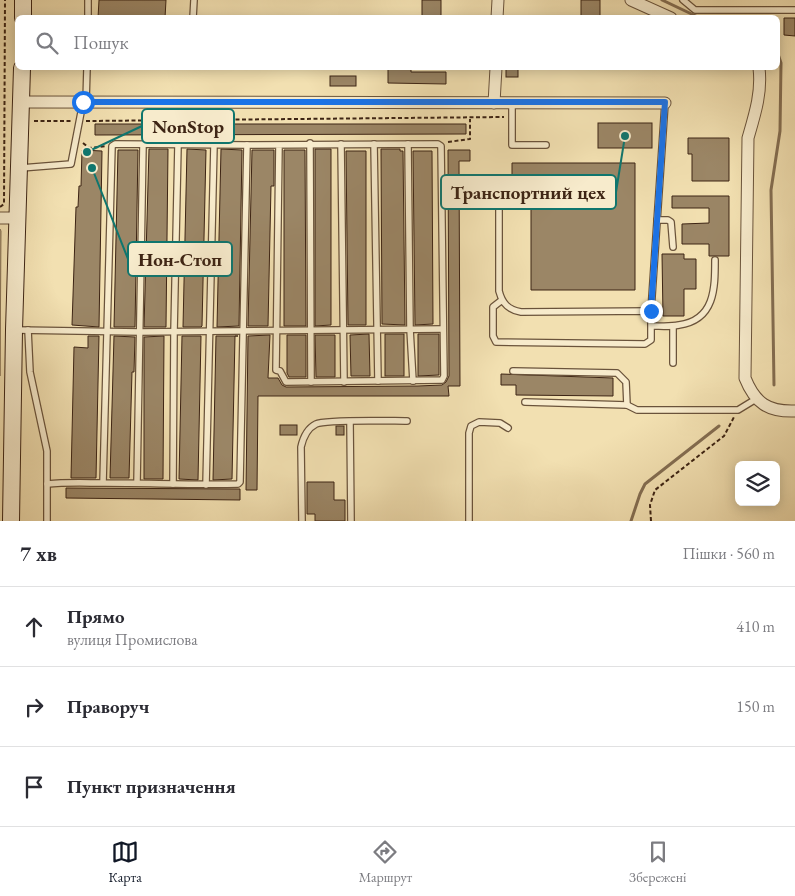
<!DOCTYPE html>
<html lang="uk">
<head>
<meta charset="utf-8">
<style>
  body { margin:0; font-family:"EB Garamond",serif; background:#f2f2f3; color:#2b2b33 }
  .controls { position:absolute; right:15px; bottom:15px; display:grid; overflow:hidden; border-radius:8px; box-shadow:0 2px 12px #0003 }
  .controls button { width:45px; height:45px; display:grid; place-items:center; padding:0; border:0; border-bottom:1px solid #e1e1e2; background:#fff; color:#2b2b33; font:25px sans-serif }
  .stop { position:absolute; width:15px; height:15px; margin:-11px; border:4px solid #1a73e8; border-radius:50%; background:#fff }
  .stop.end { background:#1a73e8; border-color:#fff; box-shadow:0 1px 5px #0008 }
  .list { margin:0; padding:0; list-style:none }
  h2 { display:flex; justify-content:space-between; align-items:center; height:65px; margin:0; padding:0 20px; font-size:21px }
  h2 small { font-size:16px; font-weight:400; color:#7c7c81 }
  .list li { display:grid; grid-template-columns:32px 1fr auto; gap:15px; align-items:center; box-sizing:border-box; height:80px; padding:0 20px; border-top:1px solid #e1e1e2 }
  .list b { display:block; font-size:19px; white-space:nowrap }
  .list p { margin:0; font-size:16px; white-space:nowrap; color:#7c7c81 }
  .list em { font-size:16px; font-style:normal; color:#7c7c81 }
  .icon { flex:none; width:28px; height:28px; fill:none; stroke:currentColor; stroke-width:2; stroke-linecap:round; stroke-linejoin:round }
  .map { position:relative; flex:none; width:795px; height:521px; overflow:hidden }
  .search { position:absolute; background:#fff; box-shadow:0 2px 12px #0003; left:15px; right:15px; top:15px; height:55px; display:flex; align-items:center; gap:12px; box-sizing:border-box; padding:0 18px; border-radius:8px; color:#7c7c81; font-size:19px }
  .sheet { height:305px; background:#fff }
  nav { display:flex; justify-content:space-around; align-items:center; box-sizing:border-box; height:70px; border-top:1px solid #e1e1e2; background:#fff; font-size:14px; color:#7c7c81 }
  nav a { display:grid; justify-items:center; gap:2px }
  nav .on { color:#111827 }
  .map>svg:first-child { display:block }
  .grass { fill:url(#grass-dots); stroke:#887255 }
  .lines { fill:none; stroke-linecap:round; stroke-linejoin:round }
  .stream { stroke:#846e52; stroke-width:3 }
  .building { fill:#9b8666; stroke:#3d2414 }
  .lane-casing { stroke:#6a533b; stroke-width:8 }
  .street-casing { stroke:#6a533b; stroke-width:13 }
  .secondary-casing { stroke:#3d2414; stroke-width:18 }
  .path { stroke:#3d2414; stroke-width:2; stroke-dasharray:4 2.5; stroke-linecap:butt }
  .lane { stroke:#f7ebcc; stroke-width:5.5 }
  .street { stroke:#f7ebcc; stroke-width:11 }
  .secondary { stroke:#f7ebcc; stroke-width:16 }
  .route { stroke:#1a73e8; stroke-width:6 }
  .leader { fill:none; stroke:#0f766e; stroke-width:2 }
  .callout-dot { fill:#0f766e; stroke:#f7ebcc; stroke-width:2 }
  .callout { fill:#f7ebcc; stroke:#0f766e; stroke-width:2 }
  .callout-label { font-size:19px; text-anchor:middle; font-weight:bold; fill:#3d2414 }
</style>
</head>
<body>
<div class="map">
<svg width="795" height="521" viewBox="0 0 795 521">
  <defs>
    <pattern id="grass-dots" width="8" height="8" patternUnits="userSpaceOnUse" patternTransform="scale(1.25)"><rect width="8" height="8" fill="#d3c096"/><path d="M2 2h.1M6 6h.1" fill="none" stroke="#b6a580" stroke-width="1.8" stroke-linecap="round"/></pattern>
  </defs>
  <rect width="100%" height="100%" fill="#f2e0b1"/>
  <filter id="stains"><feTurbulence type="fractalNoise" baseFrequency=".004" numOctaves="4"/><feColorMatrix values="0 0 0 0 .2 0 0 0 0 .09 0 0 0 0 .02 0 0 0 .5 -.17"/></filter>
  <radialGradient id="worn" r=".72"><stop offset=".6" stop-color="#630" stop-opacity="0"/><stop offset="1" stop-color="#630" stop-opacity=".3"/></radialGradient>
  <path class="grass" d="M0 229 1 231 0 376Z"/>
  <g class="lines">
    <g class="stream">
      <path d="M662 0 700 18"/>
      <path d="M774 385 771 190 780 131 781 63 778 54"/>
      <path d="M631 521 640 494 645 484 719 426"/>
    </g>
  </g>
  <g class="building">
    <path d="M99 0H166L165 18H98Z"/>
    <rect x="422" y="0" width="19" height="18"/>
    <rect x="581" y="0" width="19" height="18"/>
    <path d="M784 18H795V36L784 35Z"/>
    <path d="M388 68H411V72H446V84L388 83Z"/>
    <rect x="506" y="68" width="12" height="9"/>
    <rect x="330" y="76" width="26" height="10"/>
    <rect x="598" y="123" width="54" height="25"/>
    <path d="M95 124H466V134L95 135Z"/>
    <path d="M688 138H729V181H692V154H688Z"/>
    <path d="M149 149H168L166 327H144Z"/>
    <path d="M187 149 206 150 202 326 201 327H183Z"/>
    <path d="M221 149 242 150 239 326 217 327Z"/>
    <path d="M315 149H331V325L315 326Z"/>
    <path d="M381 149H400V151H403L405 325 382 324Z"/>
    <path d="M82 150 102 151 99 327 72 325 76 207H78L79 186H81Z"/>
    <path d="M118 150H138L135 327H114Z"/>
    <path d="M252 150H274V186H271L268 326H248Z"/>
    <path d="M284 150H305L306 326H284Z"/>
    <path d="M448 150H470V161H459L460 386H448L449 396H258L257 490H246L248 336 270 335 268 378H278L282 385 286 387 418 386 442 385 446 382 449 376Z"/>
    <path d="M346 151H366V325H348Z"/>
    <path d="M413 151H432L433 324 415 325Z"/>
    <path d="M512 163H635V290H531V201H512Z"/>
    <path d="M672 196H729V256H709V244H682V224L709 223V208H672Z"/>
    <path d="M662 254H684V259H696V289H684V316H663Z"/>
    <path d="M369 334 370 376H351L350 335Z"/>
    <rect x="385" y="334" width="19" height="42"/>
    <path d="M418 334H439V375L418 376Z"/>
    <path d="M287 335H306V377H289L287 373Z"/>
    <path d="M315 335H335V377H316Z"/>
    <path d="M88 336H99L96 478H71L74 347 88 348Z"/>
    <path d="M114 336 135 337 134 372H132L129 478H110Z"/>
    <path d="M164 336 163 479H144V337Z"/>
    <path d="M182 336H201L198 480 179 479Z"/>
    <path d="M216 336H238H235L232 479 213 480Z"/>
    <path d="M501 374 613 378V396L516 395V385H501Z"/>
    <rect x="280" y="425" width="17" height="10"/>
    <rect x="336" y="426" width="8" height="9"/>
    <path d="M307 482H334V500H345V521H315V514H307Z"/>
    <path d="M66 488 240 489V500L66 498Z"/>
  </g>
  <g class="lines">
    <defs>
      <g id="lane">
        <path d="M683 0 695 10H795"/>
        <path d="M88 18V0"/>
        <path d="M193 18 194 0"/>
        <path d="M86 102 87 68"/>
        <path d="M512 103V145H546"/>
        <path d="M310 143 311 382"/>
        <path d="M341 144 344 382"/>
        <path d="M374 144 378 381"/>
        <path d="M408 144 410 329 413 381"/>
        <path d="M247 145 438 144 441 146 444 376 442 380 286 382 280 371 276 370 279 145"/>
        <path d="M21 168 71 164 83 102"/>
        <path d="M499 204V291C502 303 508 310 521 312L651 311V340L645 344 496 342 493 336V307L502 300"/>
        <path d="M657 220H668L671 222 673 247"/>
        <path d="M651 311 665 103"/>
        <path d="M652 326C661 326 670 327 679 325 715 320 715 288 715 260"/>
        <path d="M673 326V363"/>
        <path d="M16 330 140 332 443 329"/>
        <path d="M28 330 30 372 47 451V521"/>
        <path d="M513 371 617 373 626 382 627 405"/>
        <path d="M525 402 627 405 637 410H738L756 399"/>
        <path d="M350 422 351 521"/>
        <path d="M137 483 143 145"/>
        <path d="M47 484C67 482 86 483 105 483 150 483 194 485 238 484L240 482 247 145 115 144 112 146 103 483"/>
        <path d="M173 484 174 332 178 145"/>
        <path d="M206 485 214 145"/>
        <path d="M302 521 301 447C303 438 308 428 316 424 326 419 391 421 407 421"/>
        <path d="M469 521V433L471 426 479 422 500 423 508 428"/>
      </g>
      <g id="street">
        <path d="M631 0 671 18"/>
        <path d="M497 18 498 0"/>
        <path d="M759 68C762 92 755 114 748 138L745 378C755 403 768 412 795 411"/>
        <path d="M21 102 665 103"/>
        <path d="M494 103 496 68"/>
        <path d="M0 218H18"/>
      </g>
      <g id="secondary">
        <path d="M23 18V0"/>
        <path d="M11 521 14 330 22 68"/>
      </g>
    </defs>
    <use href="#lane" class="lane-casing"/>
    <use href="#street" class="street-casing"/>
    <use href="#secondary" class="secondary-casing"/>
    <g class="path">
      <path d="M34 121H72"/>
      <path d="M86 121 504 117"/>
      <path d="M448 142 470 139V119"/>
      <path d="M83 143 89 148 106 146"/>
      <path d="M0 207 4 204 5 0"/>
      <path d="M651 521 650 505 655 490 724 436 734 417"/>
    </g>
    <use href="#lane" class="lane"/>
    <use href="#street" class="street"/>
    <use href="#secondary" class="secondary"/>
  </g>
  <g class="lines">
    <path class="route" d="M83 102H665L651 311"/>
  </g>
  <path class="leader" d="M87 152L142 126M625 136L616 192M92 168L128 259"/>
  <g class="callout-dot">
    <circle cx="87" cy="152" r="5"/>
    <circle cx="625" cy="136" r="5"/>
    <circle cx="92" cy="168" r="5"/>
  </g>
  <g class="callout">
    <rect x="142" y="109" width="92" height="34" rx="5"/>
    <rect x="441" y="175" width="175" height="34" rx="5"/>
    <rect x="128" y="242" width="104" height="34" rx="5"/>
  </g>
  <g class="callout-label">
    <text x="188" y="133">NonStop</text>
    <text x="528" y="199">Транспортний цех</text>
    <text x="180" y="266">Нон-Стоп</text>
  </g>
  <rect width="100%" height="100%" filter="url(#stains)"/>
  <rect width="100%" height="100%" fill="url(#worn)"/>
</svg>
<div class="controls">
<button><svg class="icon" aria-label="layers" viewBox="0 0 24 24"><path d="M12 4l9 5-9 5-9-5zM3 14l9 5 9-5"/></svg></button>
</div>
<div class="stop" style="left:83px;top:102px"></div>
<div class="stop end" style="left:651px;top:311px"></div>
<div class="search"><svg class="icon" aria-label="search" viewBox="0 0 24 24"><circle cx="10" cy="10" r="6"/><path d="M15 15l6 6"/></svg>Пошук</div>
</div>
<section class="sheet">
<h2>7 хв<small>Пішки · 560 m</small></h2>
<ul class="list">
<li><svg class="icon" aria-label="ahead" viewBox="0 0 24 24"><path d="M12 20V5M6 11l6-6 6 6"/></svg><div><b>Прямо</b><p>вулиця Промислова</p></div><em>410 m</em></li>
<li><svg class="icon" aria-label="right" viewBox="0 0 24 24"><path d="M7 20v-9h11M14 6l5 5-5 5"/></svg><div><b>Праворуч</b></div><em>150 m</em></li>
<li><svg class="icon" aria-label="arrive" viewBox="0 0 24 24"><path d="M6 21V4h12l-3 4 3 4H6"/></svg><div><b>Пункт призначення</b></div></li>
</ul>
</section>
<nav>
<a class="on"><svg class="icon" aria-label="map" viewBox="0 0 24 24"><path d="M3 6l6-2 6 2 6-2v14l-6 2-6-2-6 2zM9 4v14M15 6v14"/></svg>Карта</a>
<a><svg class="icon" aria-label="directions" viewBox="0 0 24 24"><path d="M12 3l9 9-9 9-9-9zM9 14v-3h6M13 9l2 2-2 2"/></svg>Маршрут</a>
<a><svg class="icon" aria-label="saved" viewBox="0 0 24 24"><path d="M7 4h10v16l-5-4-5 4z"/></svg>Збережені</a>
</nav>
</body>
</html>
